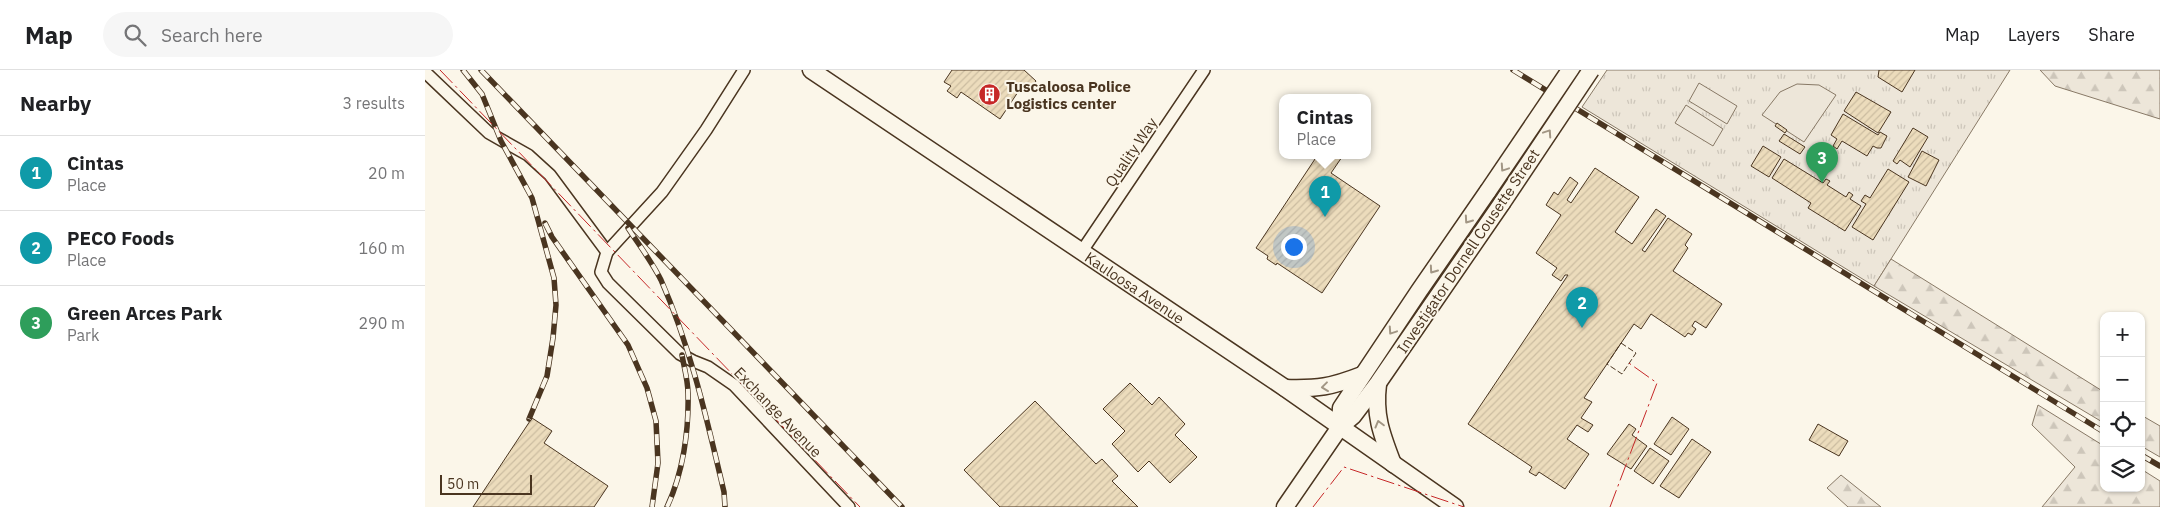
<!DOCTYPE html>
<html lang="en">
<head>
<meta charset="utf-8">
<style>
  body { margin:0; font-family:"IBM Plex Sans",sans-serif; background:#f6f6f6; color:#202124 }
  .controls { position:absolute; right:15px; bottom:15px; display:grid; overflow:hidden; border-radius:10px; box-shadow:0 1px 4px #0004 }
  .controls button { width:45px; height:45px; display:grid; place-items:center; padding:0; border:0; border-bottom:1px solid #e0e0e0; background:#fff; color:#202124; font:25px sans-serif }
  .scale { position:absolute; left:15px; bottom:12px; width:92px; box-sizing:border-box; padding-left:5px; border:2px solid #4a3520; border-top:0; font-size:14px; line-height:18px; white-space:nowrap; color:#4a3520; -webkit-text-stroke:4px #fbf6e9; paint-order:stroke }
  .you { position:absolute; left:868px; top:176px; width:18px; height:18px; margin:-12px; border:4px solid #fff; border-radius:50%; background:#1a73e8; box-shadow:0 0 0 8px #1a73e833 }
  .badge { display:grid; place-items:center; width:32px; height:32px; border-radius:50%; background:#c62828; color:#fff; font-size:16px; font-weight:700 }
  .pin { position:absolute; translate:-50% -41px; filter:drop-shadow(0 1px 2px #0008) }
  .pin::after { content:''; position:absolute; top:26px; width:18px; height:15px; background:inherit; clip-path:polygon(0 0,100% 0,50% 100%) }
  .popup { position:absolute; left:854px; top:24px; width:92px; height:65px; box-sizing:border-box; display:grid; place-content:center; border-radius:10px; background:#fff; filter:drop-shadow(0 1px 4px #0005); font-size:16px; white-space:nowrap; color:#757577 }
  .popup b { font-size:19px; color:#202124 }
  .popup::after { content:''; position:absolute; left:50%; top:100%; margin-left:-10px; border:10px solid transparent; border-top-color:#fff }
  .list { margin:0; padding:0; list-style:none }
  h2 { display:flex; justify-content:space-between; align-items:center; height:65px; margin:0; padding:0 20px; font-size:21px }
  h2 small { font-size:16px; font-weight:400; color:#757577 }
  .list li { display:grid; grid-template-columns:32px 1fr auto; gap:15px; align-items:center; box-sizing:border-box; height:75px; padding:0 20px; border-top:1px solid #e0e0e0 }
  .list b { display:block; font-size:19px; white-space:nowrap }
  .list p { margin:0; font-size:16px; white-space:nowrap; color:#757577 }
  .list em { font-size:16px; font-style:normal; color:#757577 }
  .icon { flex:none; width:28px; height:28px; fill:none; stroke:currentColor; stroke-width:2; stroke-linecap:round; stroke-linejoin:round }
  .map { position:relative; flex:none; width:1735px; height:437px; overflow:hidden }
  header { display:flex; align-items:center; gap:30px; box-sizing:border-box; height:70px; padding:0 25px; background:#fff; border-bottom:1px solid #e0e0e0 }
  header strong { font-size:24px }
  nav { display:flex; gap:28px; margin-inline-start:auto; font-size:18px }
  .search { width:350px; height:45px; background:#f6f6f6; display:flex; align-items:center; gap:12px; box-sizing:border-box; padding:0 18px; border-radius:28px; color:#757577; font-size:19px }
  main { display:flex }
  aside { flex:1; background:#fff }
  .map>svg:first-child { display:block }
  .grass { fill:url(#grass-tufts); stroke:#887966 }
  .forest { fill:url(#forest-firs); stroke:#887966 }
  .garden { fill:#ede6d9; stroke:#887966 }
  .building { fill:url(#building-hatch); stroke:#4a3520 }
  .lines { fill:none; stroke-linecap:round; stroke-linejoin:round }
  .street-casing { stroke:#4a3520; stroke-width:14 }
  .secondary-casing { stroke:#4a3520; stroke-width:19 }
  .street { stroke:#fbf6e9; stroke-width:11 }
  .secondary { stroke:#fbf6e9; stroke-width:16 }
  .rail-casing { stroke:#4a3520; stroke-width:5.5 }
  .rail { stroke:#fbf6e9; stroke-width:4; stroke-dasharray:11; stroke-linecap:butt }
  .secondary-bridge-casing { stroke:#4a3520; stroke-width:19; stroke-linecap:butt }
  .secondary-bridge { stroke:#fbf6e9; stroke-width:16 }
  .fence { stroke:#4a3520; stroke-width:1; stroke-dasharray:6 2.5; stroke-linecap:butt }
  .power { stroke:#c62828; stroke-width:1; stroke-dasharray:18 4 2.5 4; stroke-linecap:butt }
  .oneway { stroke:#a29684 }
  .labels { text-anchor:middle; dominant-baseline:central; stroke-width:4; stroke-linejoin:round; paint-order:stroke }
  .poi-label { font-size:15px; font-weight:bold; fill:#4a3520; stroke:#fbf6e9; text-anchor:start }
  .street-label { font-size:15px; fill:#4a3520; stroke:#fbf6e9 }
</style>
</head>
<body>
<header>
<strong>Map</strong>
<div class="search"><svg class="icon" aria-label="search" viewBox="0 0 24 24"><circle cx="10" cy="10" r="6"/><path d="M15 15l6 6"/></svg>Search here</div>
<nav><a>Map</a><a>Layers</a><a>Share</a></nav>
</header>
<main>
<aside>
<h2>Nearby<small>3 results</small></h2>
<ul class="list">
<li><span class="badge" style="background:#0f9aa8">1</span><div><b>Cintas</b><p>Place</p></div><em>20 m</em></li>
<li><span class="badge" style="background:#0f9aa8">2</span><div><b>PECO Foods</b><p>Place</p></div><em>160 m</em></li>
<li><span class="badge" style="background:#2e9e5b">3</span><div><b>Green Arces Park</b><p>Park</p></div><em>290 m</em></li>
</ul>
</aside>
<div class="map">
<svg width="1735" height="437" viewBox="0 0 1735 437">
  <defs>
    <pattern id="grass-tufts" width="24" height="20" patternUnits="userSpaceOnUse" patternTransform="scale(1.25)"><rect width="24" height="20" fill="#ede6d9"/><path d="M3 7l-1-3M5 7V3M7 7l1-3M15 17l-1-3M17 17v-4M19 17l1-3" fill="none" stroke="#cdc6ba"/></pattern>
    <pattern id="forest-firs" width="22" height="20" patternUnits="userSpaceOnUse" patternTransform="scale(1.25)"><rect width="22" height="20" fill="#ede6d9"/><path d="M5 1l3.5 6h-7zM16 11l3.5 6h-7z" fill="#cdc6ba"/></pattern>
    <pattern id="building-hatch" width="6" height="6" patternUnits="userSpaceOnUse" patternTransform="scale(1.25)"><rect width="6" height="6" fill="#ecdcbc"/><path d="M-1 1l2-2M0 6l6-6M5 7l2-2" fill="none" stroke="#ccbda1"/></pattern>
  </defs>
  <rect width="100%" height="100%" fill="#fbf6e9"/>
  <path class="grass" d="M1182 0H1585L1449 216 1157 37Z"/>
  <g class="forest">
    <path d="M1615 0H1735V49L1630 16Z"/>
    <path d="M1466 189 1679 322V353L1449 216Z"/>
    <path d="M1613 335 1679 376V418H1716V399L1735 411V437H1617L1650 397 1607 355Z"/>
    <path d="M1716 345 1735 356V387L1716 376Z"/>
    <path d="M1416 405 1456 437H1423L1402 418Z"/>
  </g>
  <g class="garden">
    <path d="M1274 13 1312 36 1302 54 1264 31Z"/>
    <path d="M1372 14 1394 15 1411 25 1379 72 1337 45 1355 22Z"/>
    <path d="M1261 35 1298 59 1288 76 1250 53Z"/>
  </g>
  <g class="building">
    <path d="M527 0H599L611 11 606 18 599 13 575 49 536 22 532 28 522 21 526 16 519 12Z"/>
    <path d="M1454 0H1490L1477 22 1453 7Z"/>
    <path d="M1431 22 1466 42 1453 63 1419 41Z"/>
    <path d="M1418 44 1453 65 1455 62 1462 66 1456 78H1452L1448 76 1442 86 1417 71 1412 79 1408 76 1412 69 1406 65Z"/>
    <path d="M1352 53 1362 60 1360 63 1350 56Z"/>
    <path d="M1488 58 1503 67 1485 97 1475 90 1472 94 1468 91Z"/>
    <path d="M1359 64 1380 77 1375 84 1354 71Z"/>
    <path d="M1338 76 1356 87 1344 107 1326 96Z"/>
    <path d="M1497 81 1514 90 1501 116 1483 107Z"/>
    <path d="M892 86 917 87 906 103 955 136 897 223 852 193 851 195 842 189 843 186 831 178Z"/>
    <path d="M1359 89 1398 113 1401 109 1405 111 1402 115 1421 127 1424 122 1428 125 1425 129 1436 136 1420 161 1383 138 1386 133 1347 108Z"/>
    <path d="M1170 98 1214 127 1190 162 1207 174 1231 139 1241 146 1217 180 1220 182 1243 148 1267 164 1260 175 1263 178 1248 201 1297 234 1281 258 1270 251 1267 256 1271 259 1267 265 1263 263 1260 267 1226 244 1216 259 1209 254 1159 328 1167 332 1156 348 1168 355 1163 362 1152 355 1142 369 1164 384 1140 419 1114 402 1111 406 1104 402 1107 397 1043 354 1143 205H1140L1136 211 1127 205 1132 198 1111 183 1136 145 1121 135 1129 122 1133 125 1145 107 1153 113 1142 130 1146 133Z"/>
    <path d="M1463 99 1484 112 1448 170 1427 157 1441 134 1436 131 1440 125 1445 128Z"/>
    <path d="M705 313 727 335 734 327 760 354 750 365 772 387 745 413 724 391 713 402 687 374 700 361 678 339Z"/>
    <path d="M610 331 671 394 677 389 693 406 687 411 713 437H575L539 400Z"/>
    <path d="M1247 347 1264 359 1246 385 1229 374Z"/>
    <path d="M107 348 127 361 119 373 183 416 169 437H48Z"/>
    <path d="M1204 354 1211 359 1207 365 1222 376 1206 399 1182 384Z"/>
    <path d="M1393 354 1423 371 1414 386 1384 370Z"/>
    <path d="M1267 369 1286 382 1254 428 1235 416Z"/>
    <path d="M1225 378 1244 391 1228 414 1209 401Z"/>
  </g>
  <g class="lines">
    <defs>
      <g id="street">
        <path d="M0 2 64 63 103 85 125 105 182 182 176 202 183 213 255 284 268 291 283 297 309 315 424 437"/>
        <path d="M657 181 779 0"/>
        <path d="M182 182 237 122 281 60 319 0"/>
      </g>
      <g id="secondary">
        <path id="s1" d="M386 0 860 318 1030 437"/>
        <path d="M953 314C949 346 957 365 968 394"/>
        <path d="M860 318C893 319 906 317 937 305"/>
        <path d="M915 357 916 338 994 221 1063 121"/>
        <path d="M860 437 915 357 928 346 953 313 1077 133"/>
      </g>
    </defs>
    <use href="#street" class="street-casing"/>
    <use href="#secondary" class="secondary-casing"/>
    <use href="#street" class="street"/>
    <use href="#secondary" class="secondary"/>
    <defs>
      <g id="rail">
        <path d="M38 0 57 24 76 71 107 128 129 208 131 235 128 268 122 306 104 349"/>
        <path d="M56 0 477 437"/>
        <path d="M1088 0 1679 362"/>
        <path d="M120 153 127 167 203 275 222 318 231 351 233 393 227 437"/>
        <path d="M203 158C214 175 227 192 236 210 266 278 282 350 299 422L300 437"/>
        <path d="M1716 385 1735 396"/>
        <path d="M242 437C258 403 264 361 263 323 263 311 259 297 257 285"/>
      </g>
    </defs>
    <use href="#rail" class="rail-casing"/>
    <use href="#rail" class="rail"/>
    <defs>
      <g id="secondary-bridge">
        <path d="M1063 121 1145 0"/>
        <path d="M1077 133 1166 0"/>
      </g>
    </defs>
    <use href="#secondary-bridge" class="secondary-bridge-casing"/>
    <use href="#secondary-bridge" class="secondary-bridge"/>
    <path class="fence" d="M1196 273 1211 283 1197 304 1182 294Z"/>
    <g class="power">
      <path d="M15 0 435 437"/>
      <path d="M888 437 919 397 1039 437"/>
      <path d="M1185 437 1232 313 1201 291"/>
    </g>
  </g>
  <defs><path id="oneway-chevron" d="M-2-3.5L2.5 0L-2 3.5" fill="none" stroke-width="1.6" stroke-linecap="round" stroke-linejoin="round" transform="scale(1.25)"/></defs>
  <g class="oneway">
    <use href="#oneway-chevron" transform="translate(1123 63) rotate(-56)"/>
    <use href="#oneway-chevron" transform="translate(1079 98) rotate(124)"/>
    <use href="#oneway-chevron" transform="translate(1043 150) rotate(125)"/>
    <use href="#oneway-chevron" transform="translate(1008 200) rotate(125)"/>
    <use href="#oneway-chevron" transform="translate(967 261) rotate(124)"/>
    <use href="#oneway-chevron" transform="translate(900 317) rotate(173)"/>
    <use href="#oneway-chevron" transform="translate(954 354) rotate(-105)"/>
  </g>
  <defs>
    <symbol id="building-disc" viewBox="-11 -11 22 22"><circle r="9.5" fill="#c62828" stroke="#fbf6e9"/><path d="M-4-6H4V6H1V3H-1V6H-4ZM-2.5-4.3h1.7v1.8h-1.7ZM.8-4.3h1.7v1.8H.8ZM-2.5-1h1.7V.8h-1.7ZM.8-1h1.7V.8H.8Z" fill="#fff"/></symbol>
  </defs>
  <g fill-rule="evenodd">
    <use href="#building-disc" x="552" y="12" width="25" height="25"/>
  </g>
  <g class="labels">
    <g class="poi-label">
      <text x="581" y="16">Tuscaloosa Police<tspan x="581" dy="17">Logistics center</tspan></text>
    </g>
    <g class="street-label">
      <text transform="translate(706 82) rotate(-56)">Quality Way</text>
      <text transform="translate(1043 181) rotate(-56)">Investigator Dornell Cousette Street</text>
      <text stroke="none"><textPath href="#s1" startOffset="390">Kauloosa Avenue</textPath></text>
      <text transform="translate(353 342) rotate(46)">Exchange Avenue</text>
    </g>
  </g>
</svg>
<div class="controls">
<button>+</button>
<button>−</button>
<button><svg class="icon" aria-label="locate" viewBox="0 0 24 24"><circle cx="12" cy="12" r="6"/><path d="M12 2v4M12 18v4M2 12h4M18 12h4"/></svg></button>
<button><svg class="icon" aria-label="layers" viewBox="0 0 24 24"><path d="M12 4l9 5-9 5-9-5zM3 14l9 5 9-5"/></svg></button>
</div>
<div class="scale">50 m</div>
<div class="you"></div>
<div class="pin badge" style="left:900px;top:147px;background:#0f9aa8">1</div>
<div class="popup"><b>Cintas</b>Place</div>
<div class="pin badge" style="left:1157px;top:258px;background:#0f9aa8">2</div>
<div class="pin badge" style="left:1397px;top:113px;background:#2e9e5b">3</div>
</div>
</main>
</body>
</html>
